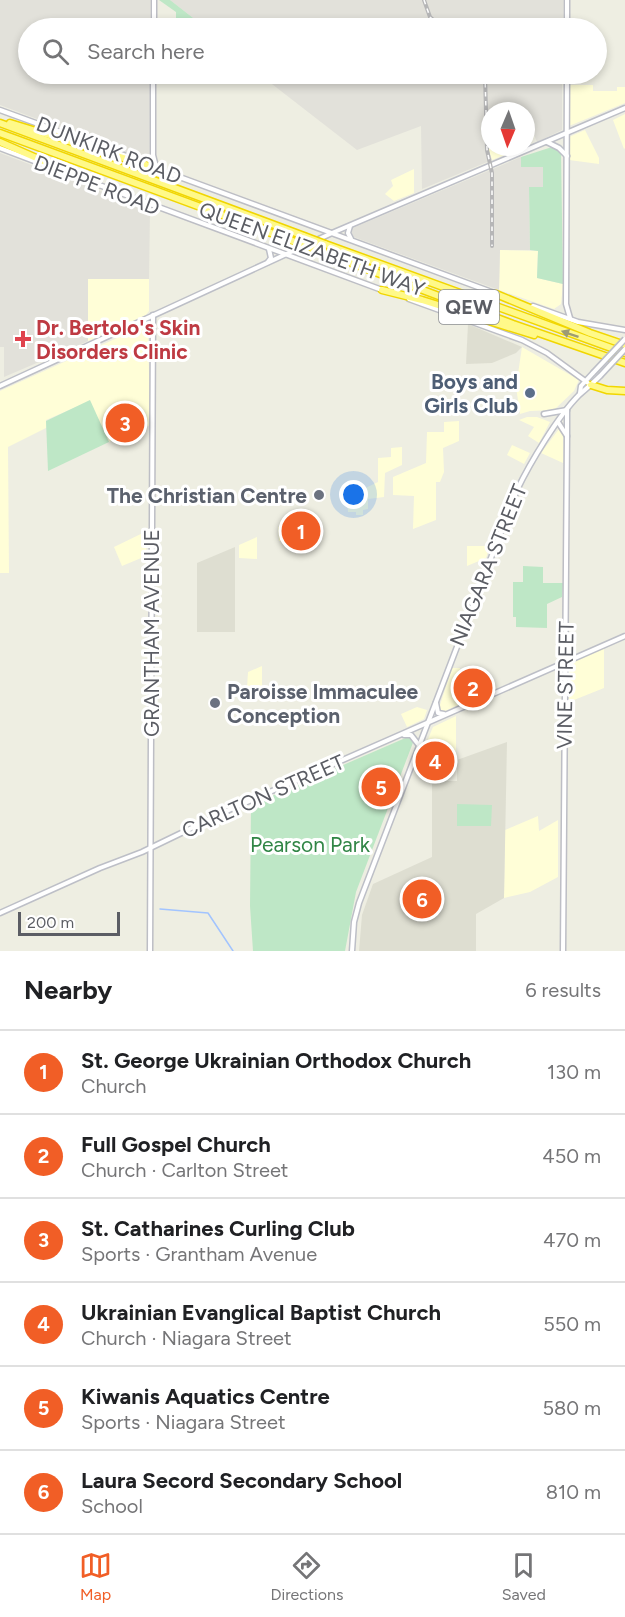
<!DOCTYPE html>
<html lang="en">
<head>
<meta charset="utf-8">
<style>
  body { margin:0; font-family:Figtree,sans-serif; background:#f2f2f2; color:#202124 }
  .compass { position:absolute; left:481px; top:102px; width:54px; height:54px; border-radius:50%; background:#fff; box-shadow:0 3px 9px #0003; rotate:182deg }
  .scale { position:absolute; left:18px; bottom:15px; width:102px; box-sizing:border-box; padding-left:6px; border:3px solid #5b5d64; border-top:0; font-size:16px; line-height:21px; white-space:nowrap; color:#5b5d64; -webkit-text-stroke:4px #fff; paint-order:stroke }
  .you { position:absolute; left:354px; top:495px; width:21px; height:21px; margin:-15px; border:4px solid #fff; border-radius:50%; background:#1a73e8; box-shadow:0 0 0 9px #1a73e833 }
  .badge { display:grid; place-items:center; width:39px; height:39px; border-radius:50%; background:#f15e26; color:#fff; font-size:20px; font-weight:700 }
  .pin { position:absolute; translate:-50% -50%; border:3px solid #fff; box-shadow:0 2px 6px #0006 }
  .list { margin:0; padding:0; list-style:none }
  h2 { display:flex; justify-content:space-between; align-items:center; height:78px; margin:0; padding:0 24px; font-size:26px }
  h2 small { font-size:20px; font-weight:400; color:#757577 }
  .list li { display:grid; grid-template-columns:39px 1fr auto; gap:18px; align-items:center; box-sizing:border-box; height:84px; padding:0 24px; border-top:2px solid #e0e0e0 }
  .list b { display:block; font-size:22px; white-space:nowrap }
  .list p { margin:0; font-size:20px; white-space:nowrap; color:#757577 }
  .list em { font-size:20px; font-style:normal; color:#757577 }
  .icon { flex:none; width:33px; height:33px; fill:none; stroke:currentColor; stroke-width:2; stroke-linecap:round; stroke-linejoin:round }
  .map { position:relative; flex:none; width:625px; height:951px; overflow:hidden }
  .search { position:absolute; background:#fff; box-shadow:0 3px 9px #0003; left:18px; right:18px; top:18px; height:66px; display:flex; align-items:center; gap:15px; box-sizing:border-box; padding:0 21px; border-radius:33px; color:#757577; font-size:22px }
  .sheet { height:582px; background:#fff }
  nav { display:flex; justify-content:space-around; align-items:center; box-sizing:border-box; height:84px; border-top:2px solid #e0e0e0; background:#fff; font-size:16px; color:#757577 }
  nav a { display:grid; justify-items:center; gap:3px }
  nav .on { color:#f15e26 }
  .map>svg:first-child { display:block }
  .commercial { fill:#fffed7 }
  .industrial { fill:#e2e1da }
  .education { fill:#deded1 }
  .green { fill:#bee7c6 }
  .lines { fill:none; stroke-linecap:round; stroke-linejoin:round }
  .stream { stroke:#a2c4ff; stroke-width:1.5 }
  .tertiary-casing { stroke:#bdbec5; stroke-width:7 }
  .secondary-casing { stroke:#bdbfc7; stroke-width:7 }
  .motorway-casing { stroke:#f1d600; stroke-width:9 }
  .tertiary { stroke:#fff; stroke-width:4 }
  .secondary { stroke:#fff; stroke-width:4 }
  .motorway { stroke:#fff989; stroke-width:6 }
  .rail-casing { stroke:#b6b6b7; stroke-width:4 }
  .rail { stroke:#fff; stroke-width:1.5; stroke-dasharray:4.5; stroke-linecap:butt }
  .secondary-bridge-casing { stroke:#bdbfc7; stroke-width:7; stroke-linecap:butt }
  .motorway-bridge-casing { stroke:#f1d600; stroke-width:9; stroke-linecap:butt }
  .secondary-bridge { stroke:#fff; stroke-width:4 }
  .motorway-bridge { stroke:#fff989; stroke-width:6 }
  .oneway { fill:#9d9b73 }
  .health-dot { fill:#e0444e; stroke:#fff; stroke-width:2 }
  .service-dot { fill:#5c6f8a; stroke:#fff; stroke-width:2 }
  .worship-dot { fill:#6b7280; stroke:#fff; stroke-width:2 }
  .labels { text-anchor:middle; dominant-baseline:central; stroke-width:6; stroke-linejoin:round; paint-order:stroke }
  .shield { fill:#fff; stroke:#8c8e92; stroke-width:1.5 }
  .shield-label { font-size:20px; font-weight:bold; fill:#5b5d64 }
  .street-label { font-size:21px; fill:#5b5d64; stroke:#fff }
  .health-label { font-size:21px; font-weight:bold; fill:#be3a42; stroke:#fff; text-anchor:start }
  .service-label { font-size:21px; font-weight:bold; fill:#4e5e75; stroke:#fff; text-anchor:end }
  .worship-label { font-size:21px; font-weight:bold; fill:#5b616d; stroke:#fff; text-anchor:end }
  .park-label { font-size:21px; fill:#308545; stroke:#fff }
</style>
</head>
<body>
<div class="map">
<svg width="625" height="951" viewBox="0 0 625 951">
  <rect width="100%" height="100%" fill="#eeeee2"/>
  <g class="commercial">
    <path d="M569 85H593V91H617V87H625V103L569 126Z"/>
    <path d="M625 114V148L624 149 613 120Z"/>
    <path d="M585 130 599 158V164L569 160V137Z"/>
    <path d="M490 136V147H524L492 160 488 148Z"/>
    <path d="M414 169V193L394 201 385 194 393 186 391 180Z"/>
    <path d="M500 250 538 251 537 278 563 284 561 304 554 309 499 290Z"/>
    <path d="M88 279H149V311L146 315 88 341Z"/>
    <path d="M148 324 150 425 109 442 90 401 46 420V428L8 447 9 573H0V391Z"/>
    <path d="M522 347 579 380 574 391 554 410 530 411 520 414 516 387Z"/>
    <path d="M527 417H537L550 422 539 443 528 436 534 427 519 420Z"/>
    <path d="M459 421V441L443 448 444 472 440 482H436V520L413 529 414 496 393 495V477L426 463 427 432H444V422Z"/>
    <path d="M559 429H561L563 435V463L541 453Z"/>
    <path d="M512 445 530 453 524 464 507 455Z"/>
    <path d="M402 447V465L385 473 384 497 368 499V509L363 510V515H356V512H348L347 497 378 482V458L391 457V448Z"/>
    <path d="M294 520V542L279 541 278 527Z"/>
    <path d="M147 531 146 556 122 566 114 547Z"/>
    <path d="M257 537V559L239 558V545Z"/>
    <path d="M467 546H490L486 558 467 566Z"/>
    <path d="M604 648V688L569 702V663Z"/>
    <path d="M262 666V689L247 688 248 672Z"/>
    <path d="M452 668H460V704L443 712 439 708Z"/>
    <path d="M417 707 427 710 424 719 407 727 401 714Z"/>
    <path d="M456 716V751H423L433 727Z"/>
    <path d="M538 816 539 831 558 820V877L530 892 504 898 505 830Z"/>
  </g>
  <g class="industrial">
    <path d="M0 0H150V28H28V74H150L149 161 0 105Z"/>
    <path d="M170 0H563V28H206Z"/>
    <path d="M259 74H562V130L537 142 528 120 526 121V111H490L488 148 492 160 422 189 421 126 357 150Z"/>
    <path d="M0 153 150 210 149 279H88V341L4 377V347H0Z"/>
    <path d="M521 157V167H543V187H529L530 250H500L499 290 351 236 353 228Z"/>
  </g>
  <g class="education">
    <path d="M468 324 522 347 516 353 492 363 466 364Z"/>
    <path d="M235 547V632H197V563Z"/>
    <path d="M507 742 504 898 476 914V951H359L362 915 373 884 432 857V784H437L438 781H457V760Z"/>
  </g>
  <g class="green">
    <path d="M159 0H170L206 28H176V12Z"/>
    <path d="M552 147 561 152 563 284 537 278 538 251 530 250 529 187H543V167H521V157Z"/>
    <path d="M90 400 109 442 48 471 46 421Z"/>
    <path d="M523 566 543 567V583H563L562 597 547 604V628L516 627V617H513V582H523Z"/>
    <path d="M410 736 414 740 356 892 345 951H253L250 906 251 805Z"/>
    <path d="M457 804 492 805 491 826H457Z"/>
  </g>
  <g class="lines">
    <path class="stream" d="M160 909 208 913 233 951"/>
    <defs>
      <g id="tertiary">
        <path d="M154 28V0"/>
        <path d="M567 28V0"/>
        <path d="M153 74V155L156 167"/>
        <path d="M567 74 566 304 570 318"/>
        <path d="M0 110 126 156"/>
        <path d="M0 148 55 169"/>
        <path d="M155 168 497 294"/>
        <path d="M91 182 382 290"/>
        <path d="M409 299 522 340 547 353 588 383"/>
        <path d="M533 306 578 322 625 330"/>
        <path d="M558 422 567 436 563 951"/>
        <path d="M150 951 153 315"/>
      </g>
      <g id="secondary">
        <path d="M547 142 559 148 567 156"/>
        <path d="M350 226 348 233 351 239"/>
        <path d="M268 262 271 258 269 249"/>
        <path d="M0 386 332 233 625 108"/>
        <path d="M580 393 581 386 593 373"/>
        <path d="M567 410V436"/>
        <path d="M544 414 567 410"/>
        <path d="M436 703 438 713 444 714"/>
        <path d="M404 735H411L418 744"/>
        <path d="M0 913 100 868 142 852 231 809 625 636"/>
        <path d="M352 951 354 922 359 903 517 490C530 463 558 416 579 395 586 389 593 383 600 376"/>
      </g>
      <g id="motorway">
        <path d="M0 123 304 236"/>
        <path d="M10 123 156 168"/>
        <path d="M0 133 290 240"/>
        <path d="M0 142 91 182"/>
        <path d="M325 244 625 353"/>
        <path d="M314 249 513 324 625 363"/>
        <path d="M382 290 422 300 534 335"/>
        <path d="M496 294 590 333 625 345"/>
        <path d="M591 385 607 390 625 391"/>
      </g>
    </defs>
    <use href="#tertiary" class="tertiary-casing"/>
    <use href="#secondary" class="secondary-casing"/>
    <use href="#motorway" class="motorway-casing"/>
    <use href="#tertiary" class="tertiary"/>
    <use href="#secondary" class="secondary"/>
    <use href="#motorway" class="motorway"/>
    <defs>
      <g id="rail">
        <path d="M424 0 430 17 442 28"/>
        <path d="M485 74 487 150 492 173V246"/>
      </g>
    </defs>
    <use href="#rail" class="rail-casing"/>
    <use href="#rail" class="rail"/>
    <defs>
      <g id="secondary-bridge">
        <path d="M593 373 625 339"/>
        <path d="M600 376 625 349"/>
      </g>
      <g id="motorway-bridge">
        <path d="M304 236 325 244"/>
        <path d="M290 240 314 249"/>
      </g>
    </defs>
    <use href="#secondary-bridge" class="secondary-bridge-casing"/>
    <use href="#motorway-bridge" class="motorway-bridge-casing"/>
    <use href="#secondary-bridge" class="secondary-bridge"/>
    <use href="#motorway-bridge" class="motorway-bridge"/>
  </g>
  <defs><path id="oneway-solid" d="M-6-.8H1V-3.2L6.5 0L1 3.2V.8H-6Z" transform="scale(1.5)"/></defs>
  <use class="oneway" href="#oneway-solid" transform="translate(570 334) rotate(-161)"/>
  <path class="health-dot" d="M20 330h6v6h6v6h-6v6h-6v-6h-6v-6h6z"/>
  <circle class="service-dot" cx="530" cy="393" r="6"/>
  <g class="worship-dot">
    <circle cx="319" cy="495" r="6"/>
    <circle cx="215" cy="703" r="6"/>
  </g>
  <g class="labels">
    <rect class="shield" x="439" y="290" width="60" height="34" rx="4.5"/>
    <g class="shield-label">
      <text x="469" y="307">QEW</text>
    </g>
    <g class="street-label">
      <text transform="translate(109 150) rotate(21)">DUNKIRK ROAD</text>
      <text transform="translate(97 185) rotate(21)">DIEPPE ROAD</text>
      <text transform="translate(312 249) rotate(20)">QUEEN ELIZABETH WAY</text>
      <text transform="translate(488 565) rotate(-68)">NIAGARA STREET</text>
      <text transform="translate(151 633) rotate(-90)">GRANTHAM AVENUE</text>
      <text transform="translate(565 685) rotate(-89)">VINE STREET</text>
      <text transform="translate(263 796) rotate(-24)">CARLTON STREET</text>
    </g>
    <g class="health-label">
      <text x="36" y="327">Dr. Bertolo's Skin<tspan x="36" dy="24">Disorders Clinic</tspan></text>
    </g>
    <g class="service-label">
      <text x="518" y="381">Boys and<tspan x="518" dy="24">Girls Club</tspan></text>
    </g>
    <g class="worship-label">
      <text x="307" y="495">The Christian Centre</text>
      <text x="227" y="691" text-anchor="start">Paroisse Immaculee<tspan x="227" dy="24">Conception</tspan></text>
    </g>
    <g class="park-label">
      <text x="310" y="844">Pearson Park</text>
    </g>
  </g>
</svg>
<svg class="compass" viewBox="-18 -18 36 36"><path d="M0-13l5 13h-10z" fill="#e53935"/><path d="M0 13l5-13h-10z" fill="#757577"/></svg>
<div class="scale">200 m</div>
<div class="you"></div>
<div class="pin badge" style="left:301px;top:531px">1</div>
<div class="pin badge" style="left:473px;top:688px">2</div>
<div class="pin badge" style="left:125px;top:423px">3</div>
<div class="pin badge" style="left:435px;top:761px">4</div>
<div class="pin badge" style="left:381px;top:787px">5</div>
<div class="pin badge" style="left:422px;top:899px">6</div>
<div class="search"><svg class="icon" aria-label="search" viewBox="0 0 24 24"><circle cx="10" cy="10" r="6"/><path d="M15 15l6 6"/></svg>Search here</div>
</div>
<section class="sheet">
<h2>Nearby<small>6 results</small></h2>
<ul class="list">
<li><span class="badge">1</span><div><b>St. George Ukrainian Orthodox Church</b><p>Church</p></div><em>130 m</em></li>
<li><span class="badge">2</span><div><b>Full Gospel Church</b><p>Church · Carlton Street</p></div><em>450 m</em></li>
<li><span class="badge">3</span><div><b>St. Catharines Curling Club</b><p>Sports · Grantham Avenue</p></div><em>470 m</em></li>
<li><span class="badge">4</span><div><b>Ukrainian Evanglical Baptist Church</b><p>Church · Niagara Street</p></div><em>550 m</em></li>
<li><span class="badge">5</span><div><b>Kiwanis Aquatics Centre</b><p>Sports · Niagara Street</p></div><em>580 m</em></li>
<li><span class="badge">6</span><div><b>Laura Secord Secondary School</b><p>School</p></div><em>810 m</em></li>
</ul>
</section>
<nav>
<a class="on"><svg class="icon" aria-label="map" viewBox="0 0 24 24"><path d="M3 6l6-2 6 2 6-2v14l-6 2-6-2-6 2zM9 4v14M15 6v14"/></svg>Map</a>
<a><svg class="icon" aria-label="directions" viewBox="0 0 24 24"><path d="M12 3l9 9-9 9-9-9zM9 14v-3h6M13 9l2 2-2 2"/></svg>Directions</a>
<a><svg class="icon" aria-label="saved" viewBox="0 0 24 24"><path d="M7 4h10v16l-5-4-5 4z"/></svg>Saved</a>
</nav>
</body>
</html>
